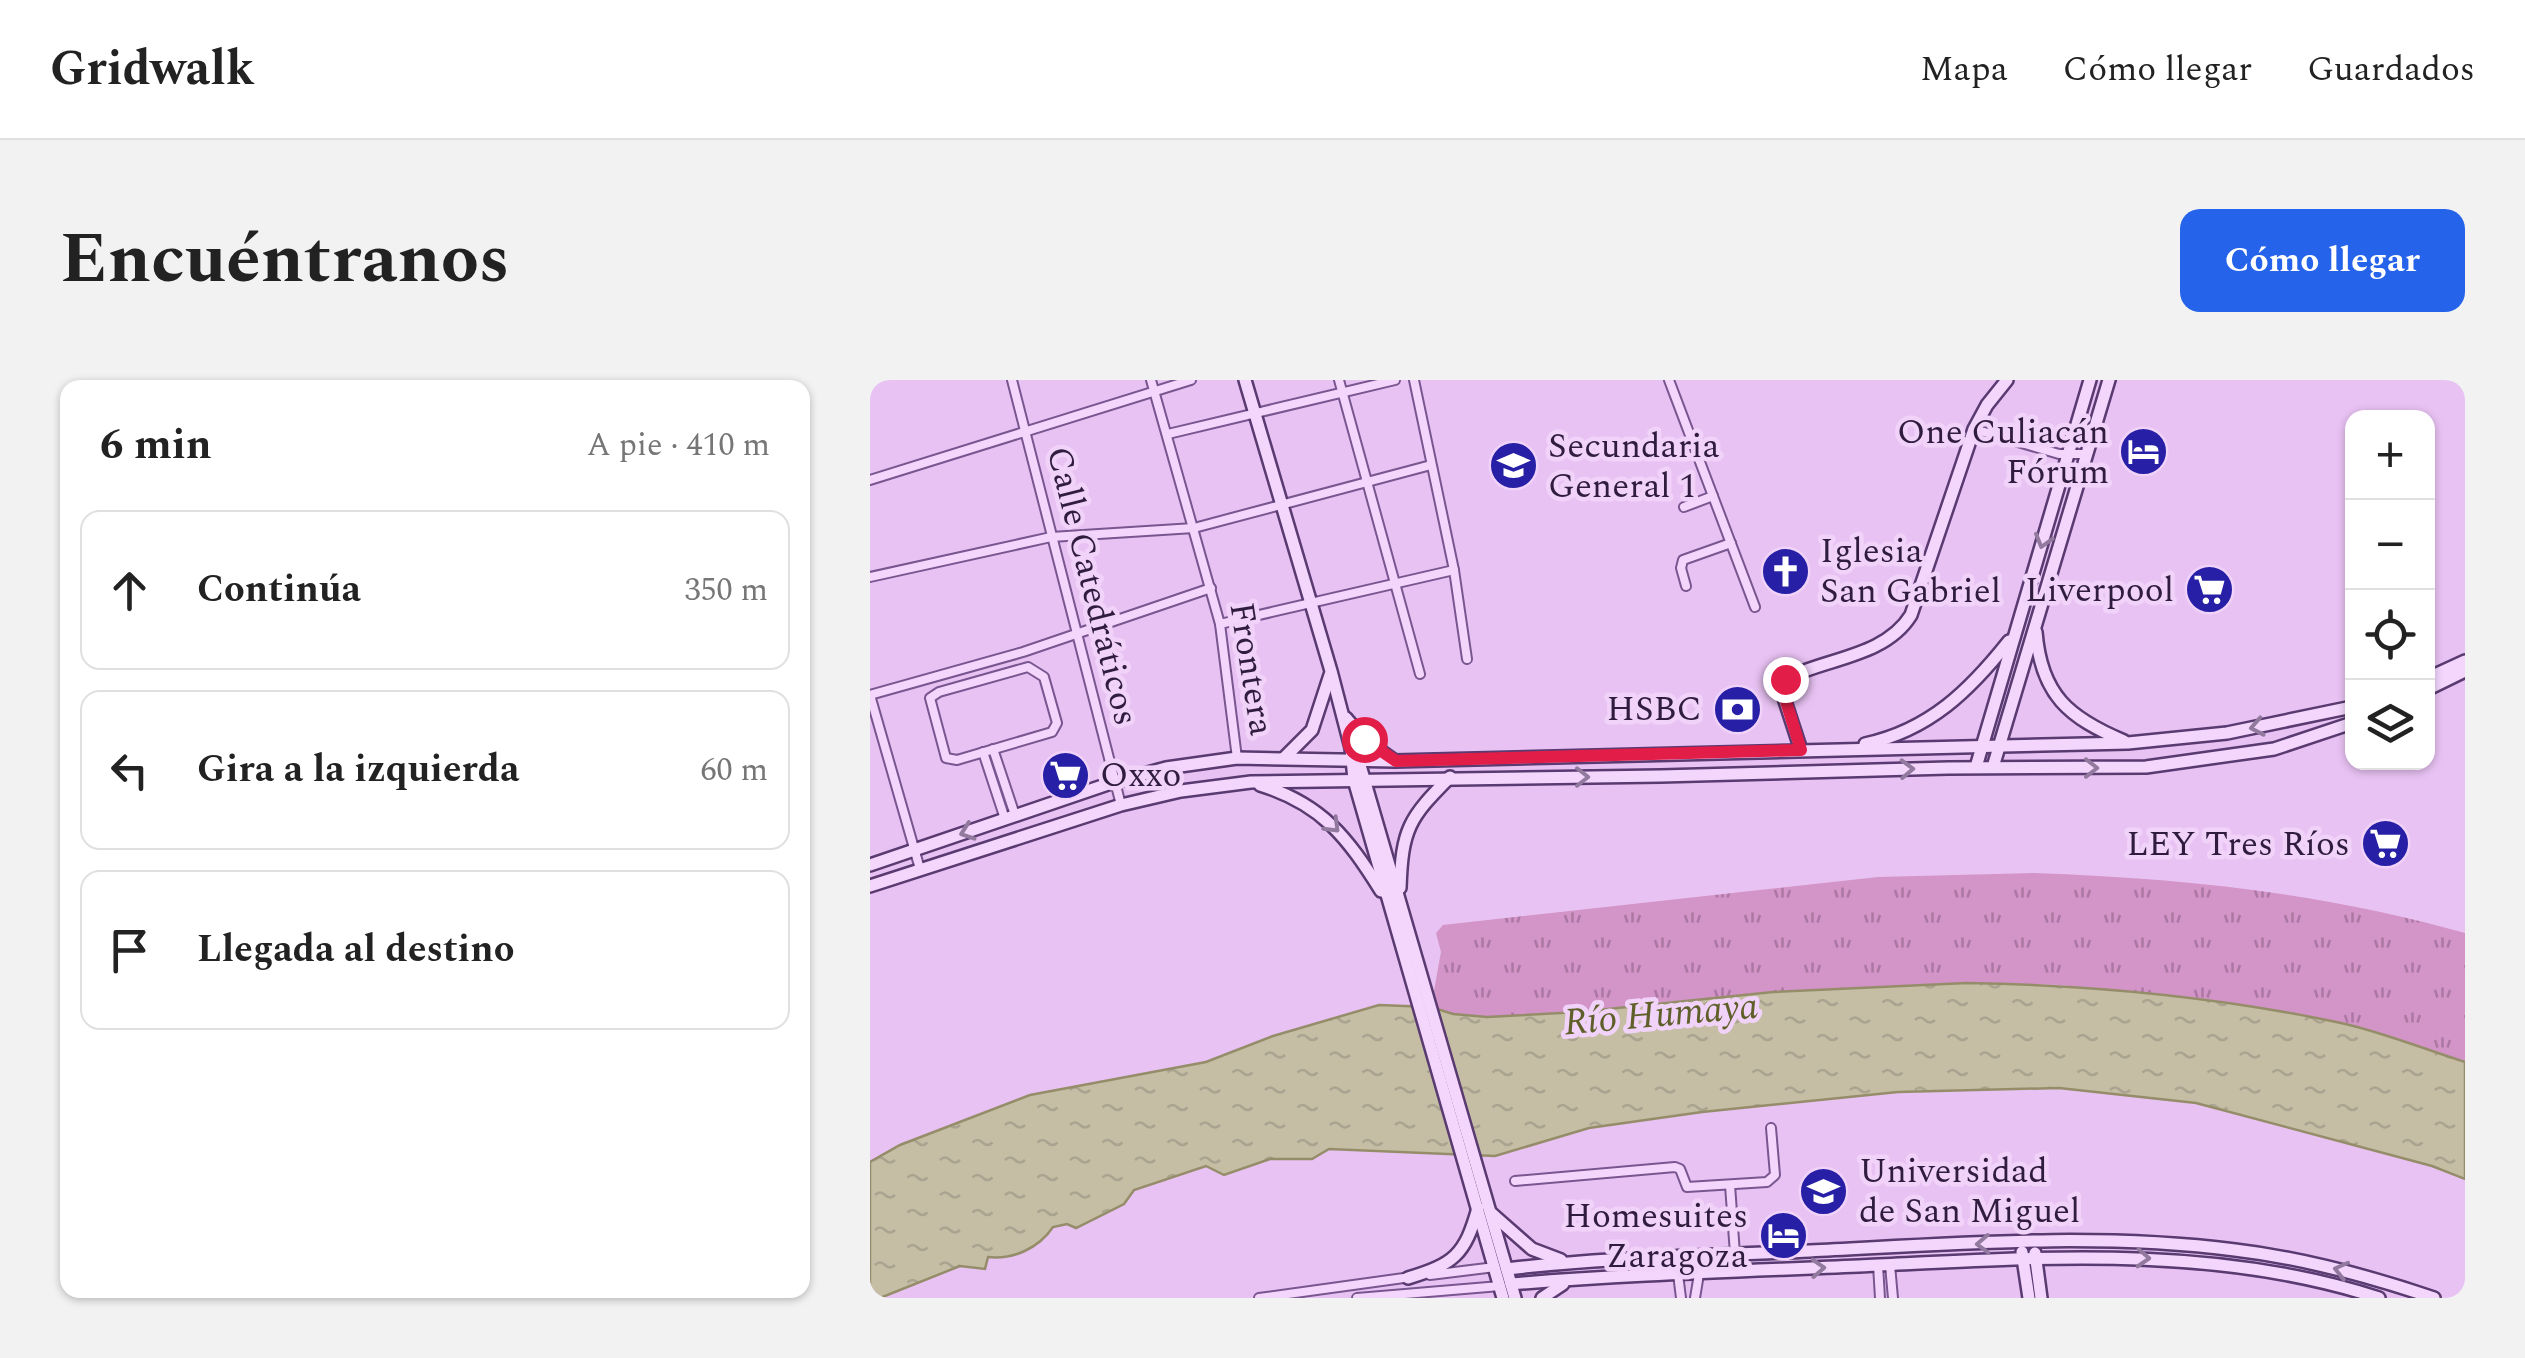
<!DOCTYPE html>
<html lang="es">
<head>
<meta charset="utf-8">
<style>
  body { margin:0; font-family:Spectral,serif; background:#f2f2f2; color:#222 }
  .controls { position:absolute; right:30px; top:30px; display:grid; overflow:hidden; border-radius:20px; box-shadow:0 2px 8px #0004 }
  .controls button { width:90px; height:90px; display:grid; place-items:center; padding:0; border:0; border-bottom:2px solid #e0e0e0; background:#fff; color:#222; font:50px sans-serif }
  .stop { position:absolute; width:30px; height:30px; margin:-22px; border:8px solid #e11d48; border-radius:50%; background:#fff }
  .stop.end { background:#e11d48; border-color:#fff; box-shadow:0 2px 10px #0008 }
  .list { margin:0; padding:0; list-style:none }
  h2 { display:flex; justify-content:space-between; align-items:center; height:130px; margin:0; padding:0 40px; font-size:42px }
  h2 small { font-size:32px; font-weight:400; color:#767676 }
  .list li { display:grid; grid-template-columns:65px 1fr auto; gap:30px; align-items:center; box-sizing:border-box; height:160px; margin:0 20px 20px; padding:0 20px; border:2px solid #e0e0e0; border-radius:20px }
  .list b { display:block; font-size:38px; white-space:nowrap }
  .list em { font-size:32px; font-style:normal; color:#767676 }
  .icon { flex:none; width:55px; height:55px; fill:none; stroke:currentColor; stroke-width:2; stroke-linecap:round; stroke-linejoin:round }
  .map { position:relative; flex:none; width:1595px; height:918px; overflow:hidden; border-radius:20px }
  header { display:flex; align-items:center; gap:60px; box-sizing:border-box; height:140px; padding:0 50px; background:#fff; border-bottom:2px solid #e0e0e0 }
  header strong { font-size:48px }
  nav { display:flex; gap:55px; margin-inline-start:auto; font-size:35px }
  .intro { display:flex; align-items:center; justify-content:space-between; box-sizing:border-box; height:240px; padding:0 60px }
  h1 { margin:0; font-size:70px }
  .button { padding:25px 45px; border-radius:20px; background:#2563eb; color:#fff; font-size:35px; font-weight:700 }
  main { display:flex; gap:60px; padding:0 60px }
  aside { flex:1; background:#fff; border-radius:20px; box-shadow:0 2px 8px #0004 }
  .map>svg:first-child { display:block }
  .grass { fill:url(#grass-tufts) }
  .water { fill:url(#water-ripples); stroke:#958d6a; stroke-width:2.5 }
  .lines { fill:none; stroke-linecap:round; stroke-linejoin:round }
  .street-casing { stroke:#795690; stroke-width:12 }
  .secondary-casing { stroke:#593a71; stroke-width:16 }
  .street { stroke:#f4d6fd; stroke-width:8 }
  .secondary { stroke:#f4d6fd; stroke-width:11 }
  .oneway { stroke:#92799e }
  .route { stroke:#e11d48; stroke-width:12 }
  .labels { text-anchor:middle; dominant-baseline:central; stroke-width:9; stroke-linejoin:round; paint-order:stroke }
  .poi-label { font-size:35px; fill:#2f1c3e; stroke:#f1d2f9; text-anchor:end }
  .street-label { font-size:35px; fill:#2f1c3e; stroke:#f1d2f9 }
  .water-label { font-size:38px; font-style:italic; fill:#5f5f2a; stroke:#f1d2f9 }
</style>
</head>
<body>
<header>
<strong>Gridwalk</strong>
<nav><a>Mapa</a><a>Cómo llegar</a><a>Guardados</a></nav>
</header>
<div class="intro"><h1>Encuéntranos</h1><a class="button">Cómo llegar</a></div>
<main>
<aside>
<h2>6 min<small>A pie · 410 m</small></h2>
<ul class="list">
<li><svg class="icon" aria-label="ahead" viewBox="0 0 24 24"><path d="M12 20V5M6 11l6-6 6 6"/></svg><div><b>Continúa</b></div><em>350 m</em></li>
<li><svg class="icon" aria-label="left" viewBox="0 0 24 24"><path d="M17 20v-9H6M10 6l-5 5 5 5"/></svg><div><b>Gira a la izquierda</b></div><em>60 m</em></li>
<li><svg class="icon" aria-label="arrive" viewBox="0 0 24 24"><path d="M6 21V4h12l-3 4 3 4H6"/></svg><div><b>Llegada al destino</b></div></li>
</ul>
</aside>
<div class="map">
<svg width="1595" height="918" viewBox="0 0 1595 918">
  <defs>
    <pattern id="grass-tufts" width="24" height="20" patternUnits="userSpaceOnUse" patternTransform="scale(2.5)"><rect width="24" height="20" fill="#d394c7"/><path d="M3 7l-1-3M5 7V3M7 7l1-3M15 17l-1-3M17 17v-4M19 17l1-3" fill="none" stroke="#ac78a3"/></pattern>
    <pattern id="water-ripples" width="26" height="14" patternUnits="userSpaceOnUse" patternTransform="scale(2.5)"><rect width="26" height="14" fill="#c5bea5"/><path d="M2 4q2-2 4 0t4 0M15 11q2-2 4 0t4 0" fill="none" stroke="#aaa38f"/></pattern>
  </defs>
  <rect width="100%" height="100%" fill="#e8c2f3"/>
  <path class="grass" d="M1164 493C1311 498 1454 513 1595 553V682L1473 643 1192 605 1097 603 903 612 709 632 617 637 583 634 561 627 571 572 566 553 573 545 1008 497Z"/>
  <path class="water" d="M1097 603C1221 605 1349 617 1471 643 1512 652 1554 669 1595 682V799L1562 786 1326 723 1189 708 1028 712 832 732 719 748 625 776 459 769 442 779H400L354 795 336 786 264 810 254 824 206 848 197 844 183 847C169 868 143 880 118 877L115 889 90 886 10 918H0V782L30 765 160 715 336 682 403 656 509 625 561 627 583 634 617 637 709 632 903 612Z"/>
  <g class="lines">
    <defs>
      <g id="street">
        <path d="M142 0 251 425"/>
        <path d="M281 0 350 244 367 378"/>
        <path d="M469 0 550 294"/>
        <path d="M544 0 584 190 597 279"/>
        <path d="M799 0 885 227"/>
        <path d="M1104 49 1189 74H1214"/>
        <path d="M298 54 525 0"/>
        <path d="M0 100 321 0"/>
        <path d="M814 127 843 116"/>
        <path d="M0 197 181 157 324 148 561 85"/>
        <path d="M816 206 811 188 813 180 861 163"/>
        <path d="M350 244 584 190"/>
        <path d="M158 287 174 297 187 343 182 352 87 380 76 378 60 318 69 312Z"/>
        <path d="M123 369 145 435"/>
        <path d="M113 372 135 439"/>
        <path d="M50 489 0 315 153 272 341 208"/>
        <path d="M645 801 805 787 810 789 817 807 897 802 905 795 901 748"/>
        <path d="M860 805 865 874"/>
        <path d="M1008 885 1010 918"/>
        <path d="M1020 885 1023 918"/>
        <path d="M808 894 811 918"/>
        <path d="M560 895 625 887"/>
        <path d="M389 918 541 897"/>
        <path d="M487 918 630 906"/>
        <path d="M825 918 832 876"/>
      </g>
      <g id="secondary">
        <path d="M375 0 461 291 481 368 484 400 633 918"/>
        <path d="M1166 252C1171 315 1199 338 1254 361"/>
        <path d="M1558 298 1595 281"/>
        <path d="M1558 309 1595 291"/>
        <path d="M476 338 494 359 525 381"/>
        <path d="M995 364C1060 350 1100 310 1139 261"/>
        <path d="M931 370 913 315 915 299C956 278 1015 277 1041 235L1104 49 1117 25 1137 0"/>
        <path d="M487 375 645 918"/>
        <path d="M414 378 442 350 460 295"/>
        <path d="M1106 387 1220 0"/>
        <path d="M1123 387 1239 0"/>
        <path d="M390 405C452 424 477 457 511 511"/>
        <path d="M0 485 244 402 296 388 367 378 525 381 1258 363 1357 353 1482 327"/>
        <path d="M0 506 251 425 311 411 381 402 791 396 1078 388 1276 387 1404 369 1482 343"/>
        <path d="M530 508C532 449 539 438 580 397"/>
        <path d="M621 833 662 869 691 880"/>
        <path d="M1152 872 1159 918"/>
        <path d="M1165 873 1171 918"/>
        <path d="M637 889C737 877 839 876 940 871 1081 864 1225 852 1365 870 1433 878 1499 896 1564 918"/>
        <path d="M538 898C584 884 595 875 608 828"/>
        <path d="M641 904C757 894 873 891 989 886 1163 878 1341 863 1509 918"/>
        <path d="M672 918 693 904"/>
      </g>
    </defs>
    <use href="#street" class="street-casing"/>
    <use href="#secondary" class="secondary-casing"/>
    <use href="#street" class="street"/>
    <use href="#secondary" class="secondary"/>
  </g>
  <defs><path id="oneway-chevron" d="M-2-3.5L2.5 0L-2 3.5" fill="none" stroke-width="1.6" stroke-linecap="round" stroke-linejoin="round" transform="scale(2.5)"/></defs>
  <g class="oneway">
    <use href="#oneway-chevron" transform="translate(1173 161) rotate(106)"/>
    <use href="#oneway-chevron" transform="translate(1387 347) rotate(169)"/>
    <use href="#oneway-chevron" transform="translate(1221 388)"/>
    <use href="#oneway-chevron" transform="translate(1037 389) rotate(-2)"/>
    <use href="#oneway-chevron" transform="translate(712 397)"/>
    <use href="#oneway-chevron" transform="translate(463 446) rotate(45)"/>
    <use href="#oneway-chevron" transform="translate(97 452) rotate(161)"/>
    <use href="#oneway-chevron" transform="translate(1113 864) rotate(178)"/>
    <use href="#oneway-chevron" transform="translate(1273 878) rotate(3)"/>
    <use href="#oneway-chevron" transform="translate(948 888) rotate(-3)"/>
    <use href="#oneway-chevron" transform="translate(1471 890) rotate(-166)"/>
  </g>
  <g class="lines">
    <path class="route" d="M494 359 526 381 931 370 914 315 915 299"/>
  </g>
  <defs>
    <symbol id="hotel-disc" viewBox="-11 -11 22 22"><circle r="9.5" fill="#271fa6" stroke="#f1d2f9"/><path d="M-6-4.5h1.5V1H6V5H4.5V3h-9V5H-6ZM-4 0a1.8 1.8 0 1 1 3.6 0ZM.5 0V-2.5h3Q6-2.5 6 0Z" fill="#fff"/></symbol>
    <symbol id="school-disc" viewBox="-11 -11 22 22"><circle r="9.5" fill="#271fa6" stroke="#f1d2f9"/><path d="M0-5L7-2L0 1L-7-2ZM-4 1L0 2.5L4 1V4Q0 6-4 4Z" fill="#fff"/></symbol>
    <symbol id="church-disc" viewBox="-11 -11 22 22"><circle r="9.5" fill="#271fa6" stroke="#f1d2f9"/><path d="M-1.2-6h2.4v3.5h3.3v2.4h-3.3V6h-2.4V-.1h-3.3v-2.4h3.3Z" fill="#fff"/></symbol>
    <symbol id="supermarket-disc" viewBox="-11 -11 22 22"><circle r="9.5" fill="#271fa6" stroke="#f1d2f9"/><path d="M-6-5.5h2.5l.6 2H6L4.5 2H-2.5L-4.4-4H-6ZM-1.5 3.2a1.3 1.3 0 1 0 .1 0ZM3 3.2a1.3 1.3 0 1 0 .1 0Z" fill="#fff"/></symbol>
    <symbol id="bank-disc" viewBox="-11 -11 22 22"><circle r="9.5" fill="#271fa6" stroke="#f1d2f9"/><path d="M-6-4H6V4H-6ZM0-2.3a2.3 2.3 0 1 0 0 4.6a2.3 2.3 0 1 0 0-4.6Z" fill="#fff"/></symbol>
    <symbol id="university-disc" viewBox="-11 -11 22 22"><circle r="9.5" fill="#271fa6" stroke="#f1d2f9"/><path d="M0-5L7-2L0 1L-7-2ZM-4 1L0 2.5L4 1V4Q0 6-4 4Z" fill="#fff"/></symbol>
  </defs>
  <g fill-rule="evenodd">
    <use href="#hotel-disc" x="1246" y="44" width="55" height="55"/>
    <use href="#school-disc" x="616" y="58" width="55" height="55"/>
    <use href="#church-disc" x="888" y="164" width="55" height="55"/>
    <use href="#supermarket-disc" x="1312" y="182" width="55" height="55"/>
    <use href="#bank-disc" x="840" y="302" width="55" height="55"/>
    <use href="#supermarket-disc" x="168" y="368" width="55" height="55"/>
    <use href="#supermarket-disc" x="1488" y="436" width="55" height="55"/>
    <use href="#university-disc" x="926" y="784" width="55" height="55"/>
    <use href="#hotel-disc" x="886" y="828" width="55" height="55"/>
  </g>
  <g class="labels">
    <g class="poi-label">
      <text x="1239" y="52">One Culiacán<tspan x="1239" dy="40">Fórum</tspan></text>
      <text x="678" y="66" text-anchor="start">Secundaria<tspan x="678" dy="40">General 1</tspan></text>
      <text x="950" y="171" text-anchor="start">Iglesia<tspan x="950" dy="40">San Gabriel</tspan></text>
      <text x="1304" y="210">Liverpool</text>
      <text x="832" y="329">HSBC</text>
      <text x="230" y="395" text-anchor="start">Oxxo</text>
      <text x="1480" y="464">LEY Tres Ríos</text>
      <text x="989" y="791" text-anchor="start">Universidad<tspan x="989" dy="40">de San Miguel</tspan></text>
      <text x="878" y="836">Homesuites<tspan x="878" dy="40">Zaragoza</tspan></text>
    </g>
    <g class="street-label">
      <text transform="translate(222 206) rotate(76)">Calle Catedráticos</text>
      <text transform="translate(381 289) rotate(81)">Frontera</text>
    </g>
    <g class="water-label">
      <text transform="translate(791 635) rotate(-5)">Río Humaya</text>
    </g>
  </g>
</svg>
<div class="controls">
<button>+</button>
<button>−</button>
<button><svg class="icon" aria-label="locate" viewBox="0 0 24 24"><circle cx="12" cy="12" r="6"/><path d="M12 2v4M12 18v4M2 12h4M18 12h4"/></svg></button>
<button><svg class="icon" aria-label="layers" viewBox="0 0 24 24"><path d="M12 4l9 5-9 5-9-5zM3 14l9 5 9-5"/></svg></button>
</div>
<div class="stop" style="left:494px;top:359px"></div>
<div class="stop end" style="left:915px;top:299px"></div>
</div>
</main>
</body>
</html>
